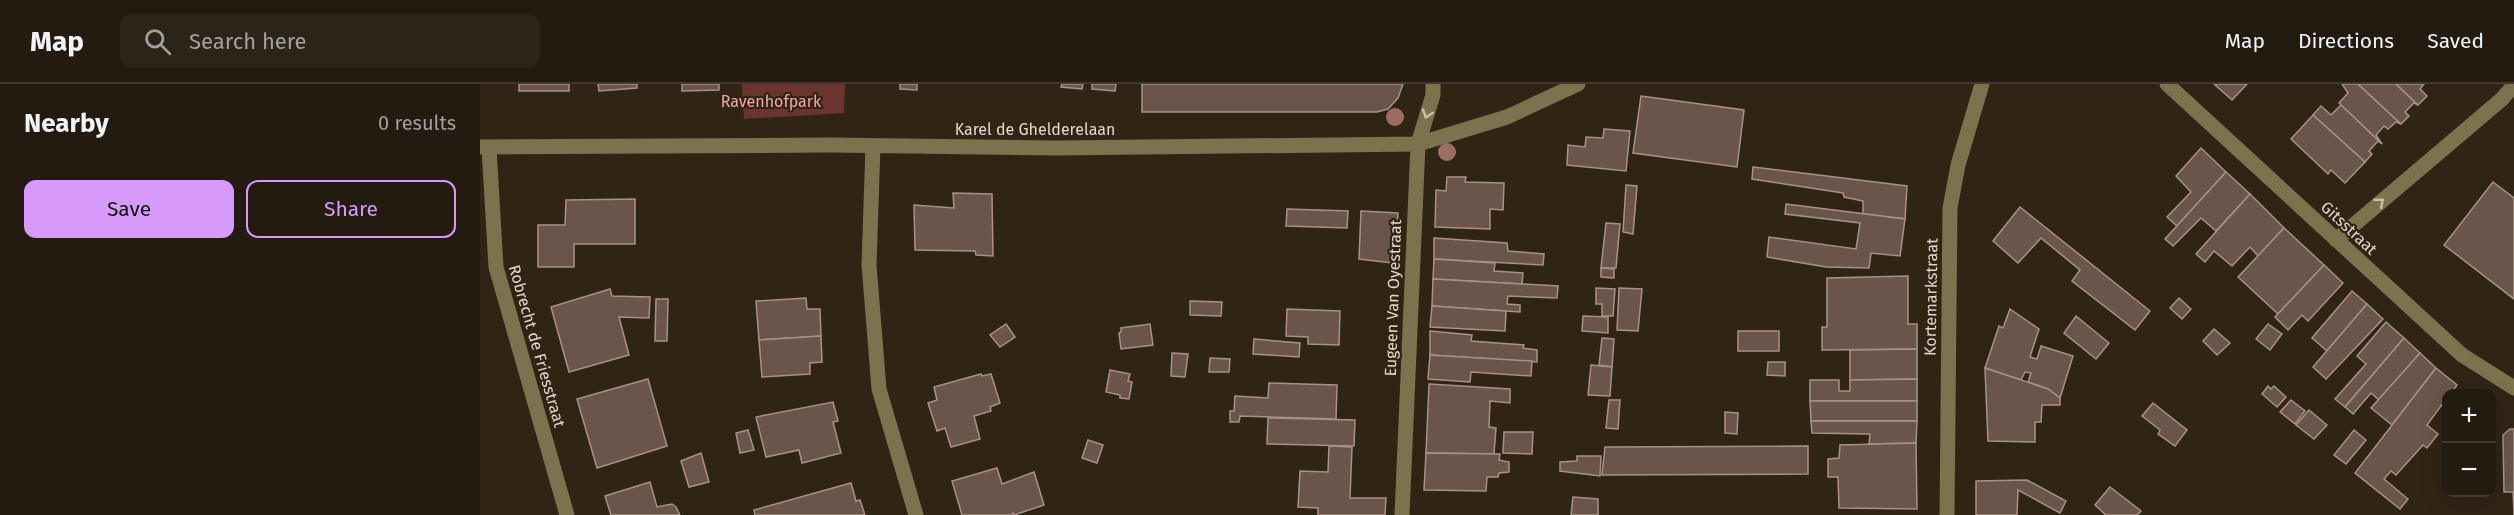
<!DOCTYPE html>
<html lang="en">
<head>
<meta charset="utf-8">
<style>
  body { margin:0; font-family:"Fira Sans",sans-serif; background:#2c2419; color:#f1f3f6 }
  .controls { position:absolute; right:18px; bottom:18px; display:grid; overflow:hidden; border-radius:12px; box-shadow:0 6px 24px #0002 }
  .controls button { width:54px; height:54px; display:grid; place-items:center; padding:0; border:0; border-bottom:2px solid #413930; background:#241b10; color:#f1f3f6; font:30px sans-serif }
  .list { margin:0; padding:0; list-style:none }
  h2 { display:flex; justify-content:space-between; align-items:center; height:78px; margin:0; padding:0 24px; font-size:26px }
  h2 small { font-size:20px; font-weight:400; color:#a3a19f }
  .actions { display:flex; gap:12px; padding:18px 24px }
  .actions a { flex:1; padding:14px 0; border:2px solid #d69bfa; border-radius:12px; text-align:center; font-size:21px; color:#d69bfa }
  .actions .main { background:#d69bfa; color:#111 }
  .icon { flex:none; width:33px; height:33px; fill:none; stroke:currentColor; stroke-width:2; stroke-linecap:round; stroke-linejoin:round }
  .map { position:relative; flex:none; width:2034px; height:431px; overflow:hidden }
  header { display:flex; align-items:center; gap:36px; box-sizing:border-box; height:84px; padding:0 30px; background:#241b10; border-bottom:2px solid #413930 }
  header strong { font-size:28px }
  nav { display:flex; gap:33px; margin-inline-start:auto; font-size:21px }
  .search { width:420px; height:54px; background:#2c2419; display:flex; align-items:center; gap:15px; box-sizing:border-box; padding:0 21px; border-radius:12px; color:#a3a19f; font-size:22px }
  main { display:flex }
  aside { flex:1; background:#241b10 }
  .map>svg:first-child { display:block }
  .park { fill:#6c3430 }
  .building { fill:#69554a; stroke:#a89287; stroke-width:1.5 }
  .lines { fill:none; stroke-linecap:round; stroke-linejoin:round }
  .minor { stroke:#7a734d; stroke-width:15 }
  .tree { fill:#9d6d62 }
  .oneway { stroke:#c7c0ae }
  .labels { text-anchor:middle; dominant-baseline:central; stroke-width:4.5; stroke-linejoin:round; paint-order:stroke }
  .park-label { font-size:16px; fill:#f6a8a1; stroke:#302415 }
  .street-label { font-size:16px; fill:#e1d9cf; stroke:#302415 }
</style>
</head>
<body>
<header>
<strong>Map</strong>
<div class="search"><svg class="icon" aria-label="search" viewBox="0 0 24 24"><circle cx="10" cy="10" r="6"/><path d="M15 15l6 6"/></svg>Search here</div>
<nav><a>Map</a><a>Directions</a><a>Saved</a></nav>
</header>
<main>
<aside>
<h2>Nearby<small>0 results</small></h2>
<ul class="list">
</ul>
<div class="actions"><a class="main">Save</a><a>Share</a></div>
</aside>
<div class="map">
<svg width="2034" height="431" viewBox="0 0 2034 431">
  <rect width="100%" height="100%" fill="#302415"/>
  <path class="park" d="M262 0H365L364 29 264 35Z"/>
  <g class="building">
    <rect x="39" y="0" width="50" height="7"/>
    <path d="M118 0H157V4L119 7Z"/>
    <path d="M202 0H239V6L202 7Z"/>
    <path d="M420 0H437V6L420 5Z"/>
    <path d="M582 0H603L602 5 581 3Z"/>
    <path d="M612 0H636L635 7 612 5Z"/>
    <path d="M662 0H923L918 14 908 25 897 28H662Z"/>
    <path d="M1734 0H1767L1752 16Z"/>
    <path d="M1862 0H1878L1921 40 1916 38 1908 45 1904 42 1896 51 1902 60 1859 19 1868 9Z"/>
    <path d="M1878 0H1916L1938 21 1934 19 1925 28 1929 32 1921 40Z"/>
    <path d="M1916 0H1944L1940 5 1947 12 1938 21Z"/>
    <path d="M1161 12 1264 26 1257 83 1153 69Z"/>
    <path d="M1861 21 1902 60 1898 57 1889 67 1892 70 1885 78 1833 31 1841 22 1851 31Z"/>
    <path d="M1833 31 1885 78 1865 99 1851 86 1848 90 1811 55Z"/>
    <path d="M1124 45 1150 47 1146 87 1087 81 1088 61 1105 63 1106 53 1123 54Z"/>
    <path d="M1721 64 1746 88 1697 142 1687 133 1711 108 1696 92Z"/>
    <path d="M1273 83 1427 102 1425 135 1383 130V117L1364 113 1363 109 1272 95Z"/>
    <path d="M1746 88 1770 110 1736 147 1721 134 1693 162 1685 155Z"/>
    <path d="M967 93H986L985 98 1024 99 1023 126 1010 125V145L955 143 956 106 966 107Z"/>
    <path d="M2013 98 2034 114V215L1964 161Z"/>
    <path d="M1146 101 1157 102 1153 150 1143 148Z"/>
    <path d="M473 109 512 110 513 172 496 171 495 167 435 166 434 121 474 124Z"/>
    <path d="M1770 110 1804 144 1778 172 1770 163 1752 182 1734 167 1725 178 1716 170Z"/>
    <path d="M155 115V160H94V183H58V141H85L86 116Z"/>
    <path d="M1306 120 1425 135 1420 172 1391 169 1389 184 1346 183 1287 173 1289 153 1376 165 1380 139 1305 130Z"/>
    <path d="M1540 123 1670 227 1655 246 1592 197 1600 186 1561 154 1538 179 1513 157Z"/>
    <path d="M807 125 868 127 867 144 806 142Z"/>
    <path d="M881 127 918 129 916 170H912V179L879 175Z"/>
    <path d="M1126 139 1140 140 1136 184H1121Z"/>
    <path d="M1804 144 1844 181 1798 230 1758 193Z"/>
    <path d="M954 154 1027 159 1028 167 1064 170 1063 181 954 175Z"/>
    <path d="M954 175 1015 179 1014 187 1043 189 1042 200 953 195Z"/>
    <path d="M1844 181 1863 199 1828 237 1822 231 1808 246 1795 233Z"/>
    <path d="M1121 184 1134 185V194L1121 193Z"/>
    <path d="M1428 192V240H1437V265L1342 266V243H1347V194Z"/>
    <path d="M953 195 1078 202 1077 214 1028 212 1027 220 1040 221V228L952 222Z"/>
    <path d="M1116 204 1135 205 1133 232H1122V220H1116Z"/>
    <path d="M1139 204 1162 205 1158 247 1137 246Z"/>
    <path d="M130 205 132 212 170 213 169 234 139 233 149 271 89 288 71 223Z"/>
    <path d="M1872 207 1887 220 1847 267 1832 254Z"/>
    <path d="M326 214 327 225H340L341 252 279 256 276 217Z"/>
    <path d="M1699 214 1711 225 1702 235 1690 224Z"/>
    <path d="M176 215H188L187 257H175Z"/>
    <path d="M710 217 742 218 741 232 710 231Z"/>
    <path d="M1887 220 1903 235 1846 295 1833 283Z"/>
    <path d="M952 222 1026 227 1025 247 950 243Z"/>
    <path d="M807 225 860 227 859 261 828 260V253L806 252Z"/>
    <path d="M1530 225 1559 245 1550 273 1557 275 1561 262 1593 272 1580 314 1568 305 1548 298 1551 289 1545 288 1541 296 1505 284 1519 242 1523 244Z"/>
    <path d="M1103 232 1128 233V249L1102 247Z"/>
    <path d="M1596 232 1629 259 1616 275 1584 249Z"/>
    <path d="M1906 238 1924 254 1865 323 1855 315 1886 280 1877 272Z"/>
    <path d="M526 240 535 253 520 263 510 251Z"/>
    <path d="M670 240 673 261 641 265 639 249 641 248V244Z"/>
    <path d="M1788 240 1802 250 1790 266 1776 255Z"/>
    <path d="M1734 245 1750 259 1737 271 1723 257Z"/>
    <path d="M950 247 992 251 991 257 1044 261 1043 264 1057 266V278L950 271Z"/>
    <rect x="1258" y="247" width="41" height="20"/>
    <path d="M341 252 342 278 330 279V290L282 293 279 256Z"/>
    <path d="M1122 254 1134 255 1132 283 1119 281Z"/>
    <path d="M1924 254 1940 269 1899 316 1891 309 1873 330 1865 323Z"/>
    <path d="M774 255 820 259 819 273 773 270Z"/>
    <path d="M1437 265V295L1370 296V266Z"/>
    <path d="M692 269 708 270 705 293 691 292Z"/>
    <path d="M1940 269 1956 284 1912 341 1891 324Z"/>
    <path d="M950 271 1052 277 1051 292 991 288 990 298 948 295Z"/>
    <path d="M730 274 750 275 749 288H729Z"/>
    <path d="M1288 278H1305V292L1287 291Z"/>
    <path d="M1111 281 1132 283 1130 312 1108 311Z"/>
    <path d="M1505 284 1568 305 1580 314V321H1562L1561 338H1555V358L1508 357Z"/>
    <path d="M1956 284 1977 301 1971 310H1966V315L1947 341 1958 350 1947 364 1943 361 1916 391 1911 387 1904 395 1928 415 1920 425 1875 389Z"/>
    <path d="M630 286 650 290 648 297 652 298 649 315 640 314V311L626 308Z"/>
    <path d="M501 290 502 292 511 290 520 319 510 323 511 327 494 332 500 355 471 363 465 344 457 347 448 319 457 316 454 303Z"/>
    <path d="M168 295 187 362 117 384 97 315Z"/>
    <path d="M1437 295V317H1330V296H1359V307H1370V296Z"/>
    <path d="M789 299 857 301 856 335 760 332 759 338H750V327H754L755 312 788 314Z"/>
    <path d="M949 300 1030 305V319L1010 317 1009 343 1016 344 1014 370 946 369Z"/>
    <path d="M1788 302 1791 305 1794 302 1806 313 1797 323 1782 310Z"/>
    <path d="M1129 316H1140L1138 345 1126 344Z"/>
    <path d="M1811 316 1825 327 1815 340 1800 328Z"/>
    <path d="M1330 317H1437V337H1331Z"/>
    <path d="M353 318 358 337 353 338 361 369 322 379 319 366 286 373 276 333Z"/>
    <path d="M1673 319 1707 346 1695 362 1678 350 1680 346 1662 332Z"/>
    <path d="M1829 326 1847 341 1834 355 1816 341Z"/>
    <path d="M1245 328 1258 329 1257 350 1245 349Z"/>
    <path d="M788 334 875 336 874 362 787 360Z"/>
    <path d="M1331 337H1437L1436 359 1389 360 1390 350 1332 349Z"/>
    <path d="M2030 345H2034V431L2033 408H2024L2023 351Z"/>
    <path d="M268 346 274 366 260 369 256 349Z"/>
    <path d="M1874 346 1886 356 1866 380 1854 371Z"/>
    <path d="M1024 348H1053L1052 370 1023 369Z"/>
    <path d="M608 356 623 361 617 379 602 374Z"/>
    <path d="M1436 359 1437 425 1359 424 1358 393H1348V375L1359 374 1360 361Z"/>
    <path d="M849 362 872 363 870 414H906L905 431H838V424L818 423 820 387 848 388Z"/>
    <path d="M1328 362V390L1122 391 1125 363Z"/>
    <path d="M221 369 229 398 209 403 201 377Z"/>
    <path d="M946 369 1020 370 1019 376 1029 378V388L1019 389 1018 393H1007L1006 407 944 406Z"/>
    <path d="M1097 372H1121L1120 392 1080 387V378L1097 377Z"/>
    <path d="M517 384 522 400 554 388 564 421 534 431 533 429 531 431H482L472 397Z"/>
    <path d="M1547 396 1586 417 1580 429 1538 406 1537 431H1496V397Z"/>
    <path d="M170 398 177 423 192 420 196 423 200 431H131L125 412Z"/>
    <path d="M371 399 376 417 380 416 385 431H275L274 426Z"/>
    <path d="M1630 403 1661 427 1657 431H1626L1615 421Z"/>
    <path d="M1093 413 1118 415V431H1091Z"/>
  </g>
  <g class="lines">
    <g class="minor">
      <path d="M1687 0 1982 271 2034 304"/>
      <path d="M393 62 389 181 399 305 436 431"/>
      <path d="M0 63 351 61 578 64 938 60 1027 33 1098 0"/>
      <path d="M9 64 16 183 87 431"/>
      <path d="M1856 156 2022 15 2034 1"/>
      <path d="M922 431 938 60 953 11V0"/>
      <path d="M1467 431 1470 124 1478 81 1502 0"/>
    </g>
  </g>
  <g class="tree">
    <circle cx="915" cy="33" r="9"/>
    <circle cx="967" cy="68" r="9"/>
  </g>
  <defs><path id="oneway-chevron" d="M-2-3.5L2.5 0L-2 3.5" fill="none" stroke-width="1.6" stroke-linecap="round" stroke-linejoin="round" transform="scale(1.5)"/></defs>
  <g class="oneway">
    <use href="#oneway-chevron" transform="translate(947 30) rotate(108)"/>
    <use href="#oneway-chevron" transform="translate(1900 118) rotate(-40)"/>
  </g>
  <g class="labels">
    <g class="park-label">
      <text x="291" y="17">Ravenhofpark</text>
    </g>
    <g class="street-label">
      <text x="555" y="45">Karel de Ghelderelaan</text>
      <text transform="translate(1869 144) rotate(43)">Gitsstraat</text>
      <text transform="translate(1451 213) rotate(-89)">Kortemarkstraat</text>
      <text transform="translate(913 214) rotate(-88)">Eugeen Van Oyestraat</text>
      <text transform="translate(57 262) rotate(74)">Robrecht de Friesstraat</text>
    </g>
  </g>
</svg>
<div class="controls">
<button>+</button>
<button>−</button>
</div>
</div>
</main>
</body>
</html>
